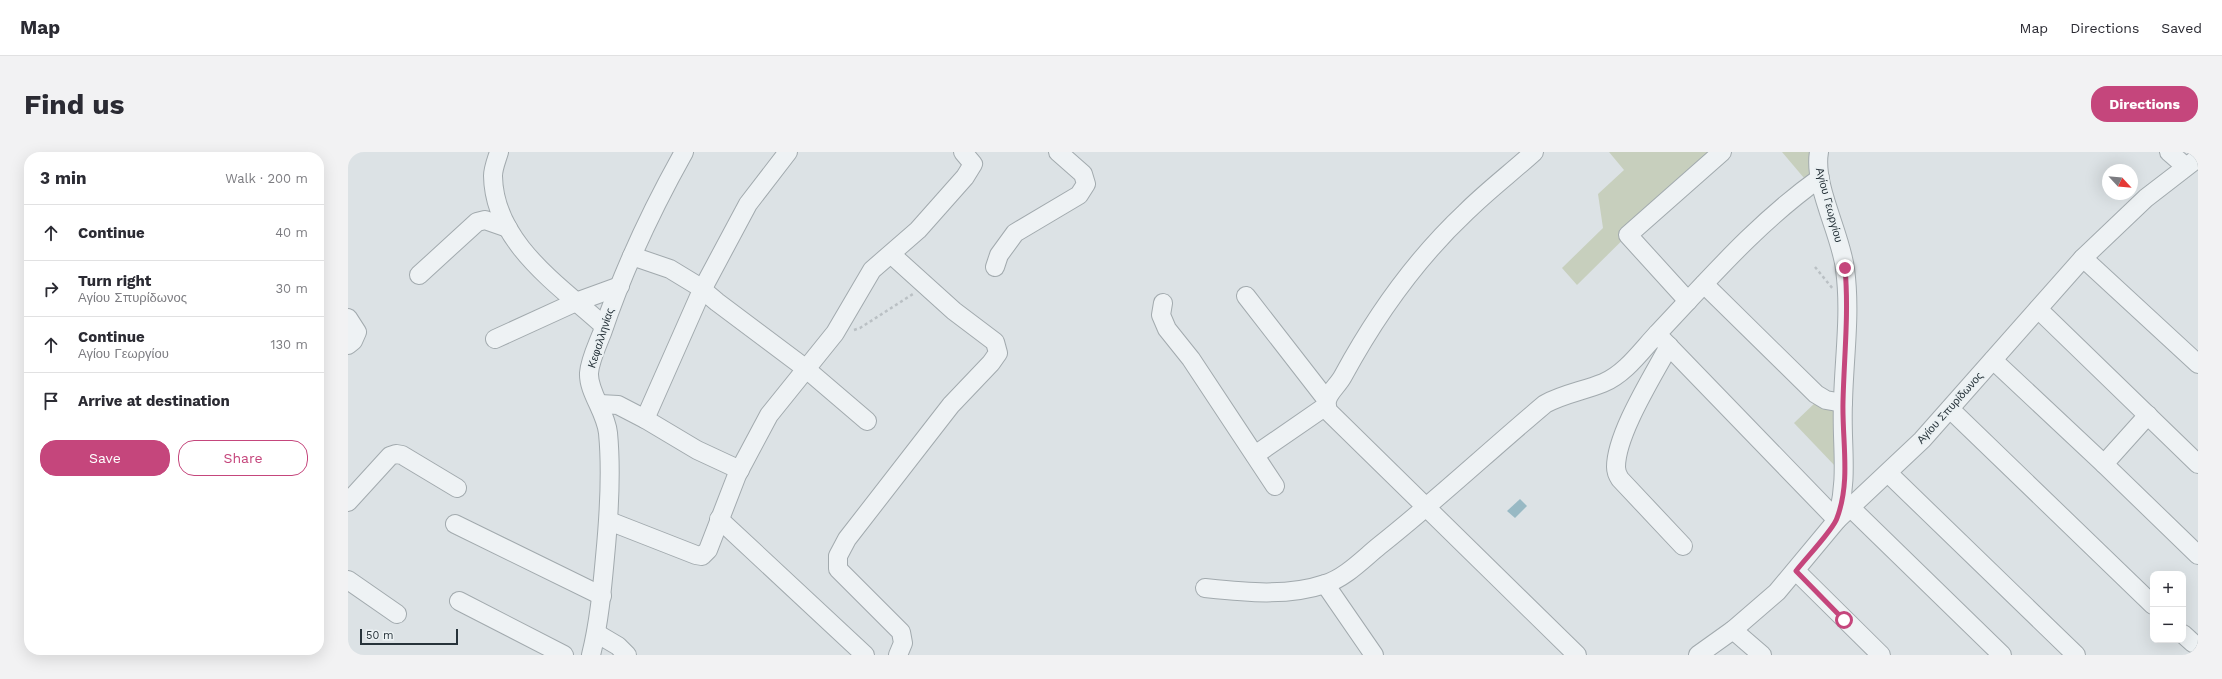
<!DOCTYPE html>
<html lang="en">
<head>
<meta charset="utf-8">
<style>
  body { margin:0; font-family:"Work Sans",sans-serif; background:#f2f2f3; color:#2b2b33 }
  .controls { position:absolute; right:12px; bottom:12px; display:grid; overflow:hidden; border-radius:8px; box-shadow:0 4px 16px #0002 }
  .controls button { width:36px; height:36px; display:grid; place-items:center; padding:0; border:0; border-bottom:1px solid #e1e1e2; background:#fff; color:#2b2b33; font:20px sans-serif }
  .compass { position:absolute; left:1754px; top:12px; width:36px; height:36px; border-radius:50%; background:#fff; box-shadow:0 4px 16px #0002; rotate:116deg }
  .scale { position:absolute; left:12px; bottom:10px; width:98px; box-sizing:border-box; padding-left:4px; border:2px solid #27333a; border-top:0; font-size:11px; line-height:14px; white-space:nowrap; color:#27333a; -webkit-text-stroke:3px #ebf1f3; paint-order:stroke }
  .stop { position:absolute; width:12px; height:12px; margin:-9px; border:3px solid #c5467c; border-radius:50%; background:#fff }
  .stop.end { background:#c5467c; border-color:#fff; box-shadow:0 1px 4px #0008 }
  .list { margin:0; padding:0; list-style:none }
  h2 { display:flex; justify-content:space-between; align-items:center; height:52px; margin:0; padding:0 16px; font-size:17px }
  h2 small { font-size:13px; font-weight:400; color:#7c7c81 }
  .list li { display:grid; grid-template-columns:26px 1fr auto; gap:12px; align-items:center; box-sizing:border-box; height:56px; padding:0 16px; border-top:1px solid #e1e1e2 }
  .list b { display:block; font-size:15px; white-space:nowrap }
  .list p { margin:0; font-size:13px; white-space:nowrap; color:#7c7c81 }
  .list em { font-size:13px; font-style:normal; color:#7c7c81 }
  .actions { display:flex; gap:8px; padding:12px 16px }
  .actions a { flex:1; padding:9px 0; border:1px solid #c5467c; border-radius:16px; text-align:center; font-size:14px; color:#c5467c }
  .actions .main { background:#c5467c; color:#fff }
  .icon { flex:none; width:22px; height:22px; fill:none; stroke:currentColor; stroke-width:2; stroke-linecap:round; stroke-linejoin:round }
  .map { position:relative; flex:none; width:1850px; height:503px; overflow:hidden; border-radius:16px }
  header { display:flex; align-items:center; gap:24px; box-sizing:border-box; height:56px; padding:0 20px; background:#fff; border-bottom:1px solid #e1e1e2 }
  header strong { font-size:19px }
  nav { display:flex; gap:22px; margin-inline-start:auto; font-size:14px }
  .intro { display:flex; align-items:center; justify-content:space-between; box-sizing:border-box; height:96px; padding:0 24px }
  h1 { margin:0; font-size:28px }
  .button { padding:10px 18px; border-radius:16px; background:#c5467c; color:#fff; font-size:14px; font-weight:700 }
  main { display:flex; gap:24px; padding:0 24px }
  aside { flex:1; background:#fff; border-radius:16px; box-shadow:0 4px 16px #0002 }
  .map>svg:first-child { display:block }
  .green { fill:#c7cfbd }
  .water { fill:#98b9c4 }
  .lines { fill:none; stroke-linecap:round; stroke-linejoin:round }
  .minor-casing { stroke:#a2aaae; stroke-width:20 }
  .path { stroke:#bac0c4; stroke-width:2.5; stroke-dasharray:3 3; stroke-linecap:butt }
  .minor { stroke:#eef2f4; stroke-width:18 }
  .route { stroke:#c5467c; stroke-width:5 }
  .labels { text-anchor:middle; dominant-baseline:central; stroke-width:4; stroke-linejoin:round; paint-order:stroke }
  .street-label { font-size:11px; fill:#27333a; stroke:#ebf1f3 }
</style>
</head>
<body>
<header>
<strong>Map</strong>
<nav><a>Map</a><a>Directions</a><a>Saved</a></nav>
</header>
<div class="intro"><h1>Find us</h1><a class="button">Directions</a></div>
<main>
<aside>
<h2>3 min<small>Walk · 200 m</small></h2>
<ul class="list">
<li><svg class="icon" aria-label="ahead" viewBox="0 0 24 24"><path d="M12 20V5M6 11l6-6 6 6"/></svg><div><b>Continue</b></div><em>40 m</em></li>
<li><svg class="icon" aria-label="right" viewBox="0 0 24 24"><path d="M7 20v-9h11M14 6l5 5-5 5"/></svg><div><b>Turn right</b><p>Αγίου Σπυρίδωνος</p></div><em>30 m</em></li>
<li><svg class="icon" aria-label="ahead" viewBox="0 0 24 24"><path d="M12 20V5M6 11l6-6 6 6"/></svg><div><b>Continue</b><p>Αγίου Γεωργίου</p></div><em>130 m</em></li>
<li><svg class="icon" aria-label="arrive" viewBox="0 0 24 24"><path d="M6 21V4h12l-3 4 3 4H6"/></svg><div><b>Arrive at destination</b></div></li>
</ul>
<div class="actions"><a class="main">Save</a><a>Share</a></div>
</aside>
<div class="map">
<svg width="1850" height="503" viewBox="0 0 1850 503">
  <rect width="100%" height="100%" fill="#dce2e5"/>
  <g class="green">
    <path d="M1261 0H1359L1364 6 1313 50 1229 133 1214 116 1255 76 1250 42 1276 18Z"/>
    <path d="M1434 0H1463L1464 21 1456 26Z"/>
    <path d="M1469 249 1488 257V315L1446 271Z"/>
  </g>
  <path class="water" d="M1172 347 1179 354 1167 366 1159 359Z"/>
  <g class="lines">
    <defs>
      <g id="minor">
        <path d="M151 0C149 7 145 16 145 24 146 91 211 133 256 174"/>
        <path d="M1186 0C1164 20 1139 39 1118 60 1069 106 1027 165 995 224 988 237 973 245 981 260L1229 503"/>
        <path d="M1471 0C1465 34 1493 82 1497 117 1503 161 1496 206 1495 250 1493 294 1501 324 1489 368"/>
        <path d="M1821 0 1837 14"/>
        <path d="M1472 26C1410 70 1361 127 1309 182L1489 368"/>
        <path d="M544 103 606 159 647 190 650 201 643 211 603 253 499 387 490 404V417L553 480 555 491 550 503"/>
        <path d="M284 104 322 117 350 134 369 150 457 216 519 269"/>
        <path d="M1735 106 1850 212"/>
        <path d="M647 115 651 103 667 81 731 43 738 32 735 22 710 0"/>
        <path d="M71 123 129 70 137 68 160 76"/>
        <path d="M1356 132 1468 242 1478 248 1495 251"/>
        <path d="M898 144 978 247"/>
        <path d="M1340 149 1280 83 1374 0"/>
        <path d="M815 151 813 163 819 177 843 207 927 334"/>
        <path d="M1690 157 1850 312"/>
        <path d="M0 166 9 180 5 189 0 193"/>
        <path d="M147 187 228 150 272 134"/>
        <path d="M1321 194C1305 224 1268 282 1268 315 1268 319 1270 324 1272 327L1335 394"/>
        <path d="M1645 208 1756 312 1850 403"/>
        <path d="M252 252 270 253 297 267 354 138 400 52 440 0"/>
        <path d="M1602 257 1805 453"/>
        <path d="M297 267 349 298 392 318"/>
        <path d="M907 303 978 254"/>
        <path d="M1756 312 1800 263"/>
        <path d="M1540 321 1728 503"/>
        <path d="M0 350 42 304 48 302 54 303 109 336"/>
        <path d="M1502 355 1654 503"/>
        <path d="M371 367 517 503"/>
        <path d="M261 369 348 403 354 404 360 398 389 323 421 263 487 181 524 118 570 78 617 25 625 12 615 0"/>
        <path d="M107 372 254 444"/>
        <path d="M1448 419 1533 503"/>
        <path d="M0 428 49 462"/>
        <path d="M977 432 1026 503"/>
        <path d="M857 436C895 440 939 445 977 432 997 426 1015 407 1031 394 1088 349 1141 299 1197 252 1215 242 1235 239 1255 231 1277 222 1293 199 1309 182"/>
        <path d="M111 449 216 503"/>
        <path d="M1385 478 1414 503"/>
        <path d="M248 481 270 494 279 503"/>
        <path d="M1835 482 1845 491"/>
        <path d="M243 503C251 471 254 438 257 405 261 364 264 322 260 281 258 260 240 240 241 221 242 208 249 194 254 181 275 119 304 57 336 0"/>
        <path d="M1350 503 1385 478 1429 440 1489 368 1574 288 1735 106 1798 46 1850 6"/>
      </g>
    </defs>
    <use href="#minor" class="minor-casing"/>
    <g class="path">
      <path d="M1467 115 1485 137"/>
      <path d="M506 178 512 176 565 142"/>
    </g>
    <use href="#minor" class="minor"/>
  </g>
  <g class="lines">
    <path class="route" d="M1496 468 1448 419C1457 407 1486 377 1489 366 1503 329 1494 289 1495 250 1496 205 1501 161 1497 116"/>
  </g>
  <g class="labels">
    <g class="street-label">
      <text transform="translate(1481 53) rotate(75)">Αγίου Γεωργίου</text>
      <text transform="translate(253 186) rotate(-72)">Κεφαλληνίας</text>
      <text transform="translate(1602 256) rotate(-48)">Αγίου Σπυρίδωνος</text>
    </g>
  </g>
</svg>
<div class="controls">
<button>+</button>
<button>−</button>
</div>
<svg class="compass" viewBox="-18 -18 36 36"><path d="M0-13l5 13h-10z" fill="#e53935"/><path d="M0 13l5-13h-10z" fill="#7c7c81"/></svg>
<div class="scale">50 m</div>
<div class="stop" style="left:1496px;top:468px"></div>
<div class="stop end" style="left:1497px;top:116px"></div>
</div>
</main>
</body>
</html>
